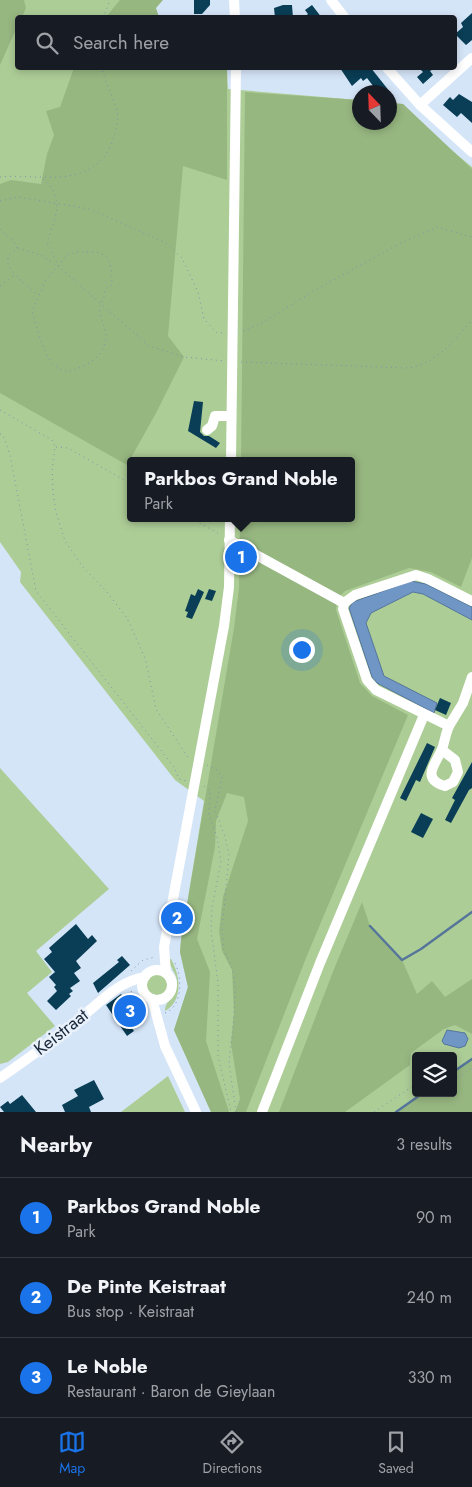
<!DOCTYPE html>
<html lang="en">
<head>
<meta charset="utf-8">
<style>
  body { margin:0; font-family:Jost,sans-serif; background:#242831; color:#f1f3f6 }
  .controls { position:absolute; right:15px; bottom:15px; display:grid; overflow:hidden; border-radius:5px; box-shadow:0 2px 8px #0003 }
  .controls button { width:45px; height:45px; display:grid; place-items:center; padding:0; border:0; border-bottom:1px solid #363941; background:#171b24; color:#f1f3f6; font:25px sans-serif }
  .compass { position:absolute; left:352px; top:85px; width:45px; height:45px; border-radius:50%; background:#171b24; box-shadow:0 2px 8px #0003; rotate:337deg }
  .you { position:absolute; left:301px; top:649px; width:18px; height:18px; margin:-12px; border:4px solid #fff; border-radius:50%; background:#1a73e8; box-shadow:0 0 0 8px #1a73e833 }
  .badge { display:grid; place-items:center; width:32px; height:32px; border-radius:50%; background:#1a73e8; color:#fff; font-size:16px; font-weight:700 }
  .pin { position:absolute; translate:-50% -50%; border:2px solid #fff; box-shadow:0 1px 5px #0006 }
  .popup { position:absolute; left:127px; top:457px; width:228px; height:65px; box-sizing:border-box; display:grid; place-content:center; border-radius:5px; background:#171b24; filter:drop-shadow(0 1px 4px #0005); font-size:16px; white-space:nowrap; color:#9ea1a6 }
  .popup b { font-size:19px; color:#f1f3f6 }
  .popup::after { content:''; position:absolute; left:50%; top:100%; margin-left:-10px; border:10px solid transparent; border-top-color:#171b24 }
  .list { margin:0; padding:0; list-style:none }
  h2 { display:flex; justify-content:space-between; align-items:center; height:65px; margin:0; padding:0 20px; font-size:21px }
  h2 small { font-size:16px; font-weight:400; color:#9ea1a6 }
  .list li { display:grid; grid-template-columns:32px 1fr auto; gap:15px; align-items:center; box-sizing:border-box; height:80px; padding:0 20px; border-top:1px solid #363941 }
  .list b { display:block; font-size:19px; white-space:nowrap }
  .list p { margin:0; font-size:16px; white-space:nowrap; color:#9ea1a6 }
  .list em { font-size:16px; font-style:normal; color:#9ea1a6 }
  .icon { flex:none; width:28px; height:28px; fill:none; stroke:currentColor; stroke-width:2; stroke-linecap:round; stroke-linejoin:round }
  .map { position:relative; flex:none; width:472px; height:1112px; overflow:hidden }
  .search { position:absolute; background:#171b24; box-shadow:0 2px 8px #0003; left:15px; right:15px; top:15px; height:55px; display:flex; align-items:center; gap:12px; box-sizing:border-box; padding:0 18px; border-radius:5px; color:#9ea1a6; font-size:19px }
  .sheet { height:305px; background:#171b24 }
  nav { display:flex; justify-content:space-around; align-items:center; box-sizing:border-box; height:70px; border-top:1px solid #363941; background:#171b24; font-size:14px; color:#9ea1a6 }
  nav a { display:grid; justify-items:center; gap:2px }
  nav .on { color:#1a73e8 }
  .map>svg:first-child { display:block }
  .green { fill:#adcd97; fill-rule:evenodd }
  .forest { fill:#97b781 }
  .water { fill:#6f96c5; stroke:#55759b }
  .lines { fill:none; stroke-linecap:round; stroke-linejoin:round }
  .stream { stroke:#55759b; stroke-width:2.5 }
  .building { fill:#093e56 }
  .path { stroke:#8393a5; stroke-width:1; stroke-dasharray:1 4; stroke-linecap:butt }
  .minor { stroke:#fff; stroke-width:10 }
  .labels { text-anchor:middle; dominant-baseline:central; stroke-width:5; stroke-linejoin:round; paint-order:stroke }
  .street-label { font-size:18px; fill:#19283a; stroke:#e9f1fb }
</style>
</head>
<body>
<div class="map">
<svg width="472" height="1112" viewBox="0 0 472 1112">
  <rect width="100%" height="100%" fill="#d5e5f8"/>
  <g class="green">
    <path d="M0 0H149L129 17 18 18V68H227L228 89 359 100 360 122H390V103L403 104 443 143 472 167V1112H211L174 1030 188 987 180 952 181 940 204 801 175 780 20 582 21 572 0 542ZM131 461H351V518H131ZM416 1056H453V1093H416Z"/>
    <path d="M0 768 109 889 36 951 52 972 27 993 55 1026 8 1062 0 1064Z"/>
    <path d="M168 959H171C180 974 184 1001 165 1011 165 1000 178 994 177 981 176 973 170 967 168 959Z"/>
    <circle cx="157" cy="984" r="11"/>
    <path d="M168 1076 185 1112H121Z"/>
  </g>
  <g class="forest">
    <path d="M0 0H24L26 8 22 17 18 18 17 27 0 65Z"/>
    <path d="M120 0H163L156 8 159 17H106Z"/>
    <path d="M74 68H227V180L183 166 168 336 184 357 156 413 127 465 0 393V184L11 180 41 184 47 154 54 135 46 111 60 107Z"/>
    <path d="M245 92 359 100 360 122H390V103L403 104 472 169V558L461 587 431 572 409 568 345 591 337 599 336 610 360 683 372 696 408 715 306 958 246 1112H235L240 1099 231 1044 234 1012 232 970 222 951 219 931 223 897 248 821 244 797 227 793 216 821 215 847 197 939 210 972 206 1041 229 1112H211L174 1030 188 987 180 952 181 940 234 628 239 588 240 518H351V461H241Z"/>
    <path d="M362 902 370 926 402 960 417 994 432 981 445 997 472 979V1034L455 1025 444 1029 411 1053 410 1065 345 1112H279L334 969Z"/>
    <path d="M472 1059V1112H396L423 1093H453V1072Z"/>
  </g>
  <g class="water">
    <path d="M411 581 426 584 472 607V620L423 594 413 592 371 613 366 623 384 676 437 703 434 713 377 683 372 677 349 608 353 602Z"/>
    <path d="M447 1030 465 1033 468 1039 465 1046 459 1048 444 1044 442 1041Z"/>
  </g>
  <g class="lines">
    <g class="stream">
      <path d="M370 926 402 960 421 949 472 912"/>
      <path d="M453 1072 472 1059"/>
      <path d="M396 1112 423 1093"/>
    </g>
  </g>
  <g class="building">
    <path d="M194 0H210V5L202 14H194Z"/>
    <path d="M283 5H292L293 18H275L274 8Z"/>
    <path d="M312 5 322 18H303L308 14 305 10Z"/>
    <path d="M472 13V40L466 45 455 34 463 27 461 23Z"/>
    <path d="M340 68H371L390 92H375L377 91 367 78 363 81 361 78 352 86Z"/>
    <path d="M419 68H435L430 71 433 75 423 84 417 77 423 72Z"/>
    <path d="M459 94 472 102V123L461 113 457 117 443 105 450 97 453 100Z"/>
    <path d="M194 401 203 402 200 432 204 436H209L220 443 216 448 188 431Z"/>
    <path d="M198 589 204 592 192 619 186 617 188 612 185 611 191 594 195 596Z"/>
    <path d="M209 589 216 591 212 601 205 599Z"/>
    <path d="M440 698 451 703 446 715 435 710Z"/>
    <path d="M427 743 435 747 420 782 416 780 406 801 400 798Z"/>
    <path d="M472 762V788L469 790 451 823 445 820 455 800 452 798Z"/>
    <path d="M421 813 433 819 423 838 411 832Z"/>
    <path d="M76 924 88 939 92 935 97 941 76 961 81 968 74 973 80 981 70 988 73 991 69 994 71 996 56 1010 47 1001 57 991 54 987 56 985 49 977 55 972 44 959 52 952 49 948Z"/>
    <path d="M122 956 130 965 98 993 93 983 119 962 117 960Z"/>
    <path d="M121 994 134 1012 125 1018 134 1031 127 1036 106 1005Z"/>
    <path d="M94 1080 104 1099 89 1107 91 1112H65L62 1105 78 1096 74 1090Z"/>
    <path d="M22 1095 36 1112H4L0 1107 8 1101 10 1104Z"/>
  </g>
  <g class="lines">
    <g class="path">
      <path d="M103 18 110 0"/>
      <path d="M0 177C38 173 90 191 111 145 115 135 119 122 117 111 113 96 105 83 102 68"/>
      <path d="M43 179C66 198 55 219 47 242L59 267 149 346 184 357 224 361"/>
      <path d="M0 201 18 197 90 209 166 243 182 258 198 292 204 319 217 333H222"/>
      <path d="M0 229 15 243 17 248 8 256V265L15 275"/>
      <path d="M18 248 43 256 58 267"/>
      <path d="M77 252C107 251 112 254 112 285L105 289 104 297 99 308C100 318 107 329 106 339 103 359 83 368 66 372L54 365 48 357 39 336 32 311 46 280 67 255Z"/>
      <path d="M0 286 15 275 37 295"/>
      <path d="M243 331 260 324 319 288 397 245 437 227 472 237"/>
      <path d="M241 362 409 368C438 362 453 342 472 320"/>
      <path d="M0 410 52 440 55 446 52 471 53 492 56 512 65 541 82 566 106 591 127 618 145 658 156 709 189 759"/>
      <path d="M0 434 3 435 10 455 36 591 174 767 179 779 186 781"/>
      <path d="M56 447 68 448 131 484"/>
      <path d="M191 518 221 535"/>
      <path d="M207 765 217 770 222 777 215 810 225 837 229 854 222 931 224 950 233 970 235 988 234 1016 229 1063 236 1112"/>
      <path d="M204 786 210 791 209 815 217 837 221 862 212 907 211 930 218 983V1056L231 1112"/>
      <path d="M131 971 143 960 155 957"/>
      <path d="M131 991 146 1015"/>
      <path d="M165 1013C183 1006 182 978 175 963"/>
      <path d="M453 1080 472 1068"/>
      <path d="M374 1112 416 1084"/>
    </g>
    <g class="minor">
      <path d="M234 0 235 18"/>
      <path d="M331 0 345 18"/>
      <path d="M387 68 420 105 472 152"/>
      <path d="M420 105 472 58"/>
      <path d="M207 430 212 426 215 416H231"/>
      <path d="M231 461 236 68"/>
      <path d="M229 540 344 603 343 609 367 680 376 690 449 726 463 703 472 677"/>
      <path d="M344 603 355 595 416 575 428 579 472 601"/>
      <path d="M442 750 455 760 458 772 453 782 445 786C418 778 439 761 443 746 445 739 446 733 449 726"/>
      <circle cx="157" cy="985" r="15"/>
      <path d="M166 973 164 947 224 626 229 587 230 518"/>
      <path d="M152 999 165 1046 196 1112"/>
      <path d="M0 1078C29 1058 57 1038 84 1015 104 999 118 982 145 977"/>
      <path d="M262 1112 320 963 424 715"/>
    </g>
  </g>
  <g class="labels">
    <g class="street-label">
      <text transform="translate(61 1032) rotate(-38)">Keistraat</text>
    </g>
  </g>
</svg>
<div class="controls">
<button><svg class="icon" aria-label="layers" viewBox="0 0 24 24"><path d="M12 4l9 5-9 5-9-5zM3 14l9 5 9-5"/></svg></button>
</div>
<svg class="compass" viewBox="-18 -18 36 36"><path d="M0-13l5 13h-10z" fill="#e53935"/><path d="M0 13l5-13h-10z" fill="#9ea1a6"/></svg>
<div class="you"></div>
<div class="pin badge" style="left:241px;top:557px">1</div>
<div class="popup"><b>Parkbos Grand Noble</b>Park</div>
<div class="pin badge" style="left:177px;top:918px">2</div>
<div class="pin badge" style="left:130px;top:1011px">3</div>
<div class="search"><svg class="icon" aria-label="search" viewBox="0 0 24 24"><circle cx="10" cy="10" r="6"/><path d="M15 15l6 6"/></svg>Search here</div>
</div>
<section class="sheet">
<h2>Nearby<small>3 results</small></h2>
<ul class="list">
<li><span class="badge">1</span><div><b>Parkbos Grand Noble</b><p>Park</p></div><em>90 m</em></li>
<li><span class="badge">2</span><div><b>De Pinte Keistraat</b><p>Bus stop · Keistraat</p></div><em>240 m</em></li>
<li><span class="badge">3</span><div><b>Le Noble</b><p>Restaurant · Baron de Gieylaan</p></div><em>330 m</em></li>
</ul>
</section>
<nav>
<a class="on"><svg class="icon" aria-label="map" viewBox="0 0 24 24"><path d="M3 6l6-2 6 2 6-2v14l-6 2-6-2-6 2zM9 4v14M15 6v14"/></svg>Map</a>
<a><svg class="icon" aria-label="directions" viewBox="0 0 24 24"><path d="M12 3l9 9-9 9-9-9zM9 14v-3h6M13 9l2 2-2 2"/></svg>Directions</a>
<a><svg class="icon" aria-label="saved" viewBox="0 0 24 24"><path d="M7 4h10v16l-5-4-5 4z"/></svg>Saved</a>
</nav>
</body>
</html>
